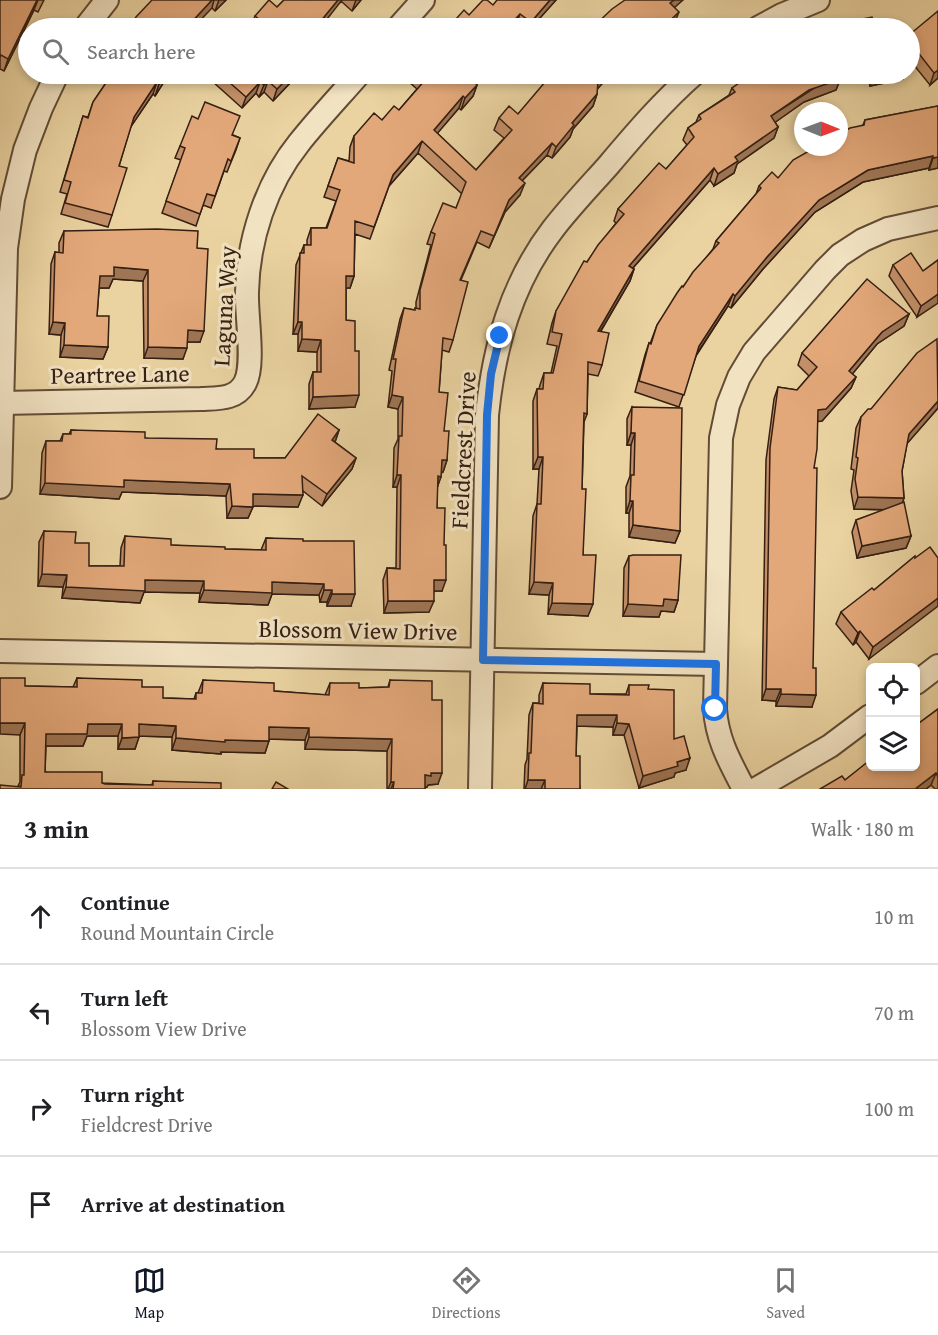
<!DOCTYPE html>
<html lang="en">
<head>
<meta charset="utf-8">
<style>
  body { margin:0; font-family:"Gentium Book Plus",serif; background:#f2f2f2; color:#202124 }
  .controls { position:absolute; right:18px; bottom:18px; display:grid; overflow:hidden; border-radius:9px; box-shadow:0 3px 9px #0003 }
  .controls button { width:54px; height:54px; display:grid; place-items:center; padding:0; border:0; border-bottom:2px solid #e0e0e0; background:#fff; color:#202124; font:30px sans-serif }
  .compass { position:absolute; left:794px; top:102px; width:54px; height:54px; border-radius:50%; background:#fff; box-shadow:0 3px 9px #0003; rotate:91deg }
  .stop { position:absolute; width:18px; height:18px; margin:-14px; border:4px solid #1a73e8; border-radius:50%; background:#fff }
  .stop.end { background:#1a73e8; border-color:#fff; box-shadow:0 2px 6px #0008 }
  .list { margin:0; padding:0; list-style:none }
  h2 { display:flex; justify-content:space-between; align-items:center; height:78px; margin:0; padding:0 24px; font-size:26px }
  h2 small { font-size:20px; font-weight:400; color:#757577 }
  .list li { display:grid; grid-template-columns:39px 1fr auto; gap:18px; align-items:center; box-sizing:border-box; height:96px; padding:0 24px; border-top:2px solid #e0e0e0 }
  .list b { display:block; font-size:22px; white-space:nowrap }
  .list p { margin:0; font-size:20px; white-space:nowrap; color:#757577 }
  .list em { font-size:20px; font-style:normal; color:#757577 }
  .icon { flex:none; width:33px; height:33px; fill:none; stroke:currentColor; stroke-width:2; stroke-linecap:round; stroke-linejoin:round }
  .map { position:relative; flex:none; width:938px; height:789px; overflow:hidden }
  .search { position:absolute; background:#fff; box-shadow:0 3px 9px #0003; left:18px; right:18px; top:18px; height:66px; display:flex; align-items:center; gap:15px; box-sizing:border-box; padding:0 21px; border-radius:33px; color:#757577; font-size:22px }
  .sheet { height:462px; background:#fff }
  nav { display:flex; justify-content:space-around; align-items:center; box-sizing:border-box; height:84px; border-top:2px solid #e0e0e0; background:#fff; font-size:16px; color:#757577 }
  nav a { display:grid; justify-items:center; gap:3px }
  nav .on { color:#111827 }
  .map>svg:first-child { display:block }
  .lines { fill:none; stroke-linecap:round; stroke-linejoin:round }
  .minor-casing { stroke:#624c36; stroke-width:26 }
  .minor { stroke:#f1e2c2; stroke-width:22 }
  .wall { fill:#c39069; stroke:#351f12; stroke-width:1.5 }
  .shaded-wall { fill:#9f7655; stroke:#351f12; stroke-width:1.5 }
  .building { fill:#e3a87a; stroke:#351f12; stroke-width:1.5 }
  .route { stroke:#1a73e8; stroke-width:8 }
  .labels { text-anchor:middle; dominant-baseline:central; stroke-width:6; stroke-linejoin:round; paint-order:stroke }
  .street-label { font-size:24px; fill:#351f12; stroke:#f1e2c2 }
</style>
</head>
<body>
<div class="map">
<svg width="938" height="789" viewBox="0 0 938 789">
  <rect width="100%" height="100%" fill="#ead3a1"/>
  <filter id="stains"><feTurbulence type="fractalNoise" baseFrequency=".00333" numOctaves="4"/><feColorMatrix values="0 0 0 0 .2 0 0 0 0 .09 0 0 0 0 .02 0 0 0 .5 -.17"/></filter>
  <radialGradient id="worn" r=".72"><stop offset=".6" stop-color="#630" stop-opacity="0"/><stop offset="1" stop-color="#630" stop-opacity=".3"/></radialGradient>
  <g class="lines">
    <defs>
      <g id="minor">
        <path d="M85 28 107 0"/>
        <path d="M398 28 423 0"/>
        <path d="M758 28 782 15 818 0"/>
        <path d="M2 403 201 399C217 398 236 400 245 383 255 365 246 315 247 292 248 240 266 184 299 143 318 119 339 97 359 74"/>
        <path d="M0 487 6 248 13 199 25 150 41 108 57 74"/>
        <path d="M0 651 716 664"/>
        <path d="M916 683 938 666"/>
        <path d="M480 789 487 415C494 347 511 284 553 229 570 207 589 187 607 167 635 134 662 102 694 74"/>
        <path d="M744 789C730 762 717 740 715 709L721 438 728 405 739 377 754 352 825 270 840 255 863 240 888 229 938 218"/>
        <path d="M756 789 830 746 870 716"/>
      </g>
    </defs>
    <use href="#minor" class="minor-casing"/>
    <use href="#minor" class="minor"/>
  </g>
  <g class="wall">
    <path d="M0 0H44L38 12 34 10 4 71 0 69Z"/>
    <path d="M152 0H226L215 11 212 8Z"/>
    <path d="M284 0H361L352 11 342 2 250 28 255 16 277 7Z"/>
    <path d="M556 0 531 28H520L516 25 513 28H448L469 15 493 5Z"/>
    <path d="M909 35 938 78 930 85 909 59Z"/>
    <path d="M110 74H168L167 77 155 96 153 94 131 126 119 166 112 215 108 227 61 214 67 194 60 192 83 116 88 117 93 102 112 74Z"/>
    <path d="M214 74H294L290 83 273 101 264 92 259 97 256 93 242 108 212 81Z"/>
    <path d="M411 74H475L472 80 477 85 473 96 461 110 459 108 437 133 476 170 504 138 494 130 499 118 518 114 544 84 537 78 539 74H615L610 79 608 77 597 89V94L593 106 573 129 570 137 552 158 547 155 522 181 520 195 505 212 489 248 477 242 461 280 453 340 449 352 442 350 439 392 447 460 443 472H442L437 488V508L442 591H434L429 612 384 613 383 580 387 568H396L397 487H393L394 448 398 439V409L388 407 392 371 389 370 400 319 404 308 414 310 416 308V302L431 245 427 244 431 232 456 208 462 194 418 153 389 186 370 239 355 234 354 276 350 288H346V320L355 407 309 409V384L313 372H317V352L298 351V334H293L296 265 304 245H307V240L311 228H326L336 201 324 197 338 158 349 161 350 147 354 136 399 110 417 89 408 81Z"/>
    <path d="M768 74H905L903 79 870 86 868 75 840 80 836 90 804 102 775 122 778 127 774 138 737 164 734 173 714 186 710 180 633 268 634 269 630 281 601 331 602 365 598 376 588 374 587 414 584 422 582 489 583 555 588 616 548 614 549 595 529 594 533 516 537 504 539 469H533V401L537 389H539L540 385 544 373H551L557 346 547 344 552 323 556 311 587 262 616 223 614 221 618 209 666 169 687 145 683 140 688 128 696 122 699 115 729 95 732 88 757 81Z"/>
    <path d="M938 106V168L929 170V168L863 182 815 212 763 269 731 308 728 306 696 356 679 407 635 392 645 355 649 343 650 344 657 325 683 287 713 249 716 241 756 194 759 186 778 178 863 125 865 120Z"/>
    <path d="M233 135 240 138 236 150 227 172 224 171 211 208 203 205 196 226 162 213 181 160 175 158 180 146Z"/>
    <path d="M64 231 197 248 200 342H187L183 359 144 358 143 281 113 279 109 288H99L97 316 108 347 103 359 60 357 61 335 49 334 51 264 55 252 59 253V243Z"/>
    <path d="M938 260 917 317 889 276 893 265 923 271Z"/>
    <path d="M909 314 904 326 877 344 852 374 856 377 851 388 822 421H817L814 468 812 707 776 706V701L762 700 766 460 774 399 778 387 797 390 809 376 798 365 802 353Z"/>
    <path d="M632 407 680 531 675 543 629 537V513H626V487L630 476 631 445H627V419Z"/>
    <path d="M938 408 907 443 902 471 904 498 902 503 911 536 906 548 857 558 852 532 856 520 885 510 854 509 851 491 854 470 851 469 856 428 861 417 871 409Z"/>
    <path d="M71 430 145 438 216 449 254 458H285L339 430 335 442 356 458 352 469 322 506 303 491 298 507 253 506 248 518H227L226 496 122 492 119 499 40 494 42 453 46 441H60L63 434H69Z"/>
    <path d="M44 531 75 543 89 566H120L121 548 125 536 171 545 225 549 261 550 266 538 303 541 351 606H327V602H320L319 595 272 594 268 605 199 602 200 593 144 592 140 603 62 598 63 587 38 586 39 542Z"/>
    <path d="M629 556 678 600 674 612 661 611 659 617 623 616 624 568Z"/>
    <path d="M915 556 869 659 856 642 853 645 836 624 841 612 874 590Z"/>
    <path d="M77 678 142 687 163 698 194 699 196 693H198L203 680 274 691 325 695 330 683 359 688 388 687 390 680 432 700 438 784 428 785 427 787H425V789H387V751L305 749V740L269 739 265 753 221 752V754L172 750V737L139 736 135 749H118V736H87L83 746H46L45 772 102 783 152 785 153 781 221 789 18 786 20 782V735L25 686 73 687Z"/>
    <path d="M543 683 590 694H626L629 685 648 689 674 739 686 770 675 773 674 777 639 788 624 735H613V727L577 726 576 756 580 789H524L525 765 527 759 529 715 533 703H539V695Z"/>
    <path d="M938 709V789H935L931 785 926 789H820L845 780Z"/>
  </g>
  <g class="shaded-wall">
    <path d="M38 0 34 10 4 71 8 59Z"/>
    <path d="M212 0H214L212 8 193 28H186Z"/>
    <path d="M219 0H226L215 11Z"/>
    <path d="M338 0H342L320 28H315Z"/>
    <path d="M356 0H361L352 11Z"/>
    <path d="M550 0H556L531 28H528L531 22Z"/>
    <path d="M674 0H683L666 15 670 3Z"/>
    <path d="M679 12 674 24 670 28H662Z"/>
    <path d="M520 14 516 25 513 28H507Z"/>
    <path d="M938 70V78L930 85 934 73Z"/>
    <path d="M166 74H168L167 77 155 96 159 84Z"/>
    <path d="M290 74H294L290 83 273 101 277 89Z"/>
    <path d="M471 74H475L473 78 464 89 469 77Z"/>
    <path d="M605 74H610L608 77 593 94 598 82Z"/>
    <path d="M836 74H868V75L840 80 836 90 804 102 767 128 771 116Z"/>
    <path d="M874 74H905L903 79 870 86Z"/>
    <path d="M268 81 264 92 259 97 264 85Z"/>
    <path d="M157 82 153 94 130 128 134 117Z"/>
    <path d="M260 82 256 93 242 108 246 97Z"/>
    <path d="M477 85 473 96 461 110 465 98Z"/>
    <path d="M597 94 593 106 573 129 570 137 552 158 556 147 572 123Z"/>
    <path d="M463 96 459 108 430 142 434 130Z"/>
    <path d="M778 127 774 138 737 164 734 173 714 186 718 174 735 157Z"/>
    <path d="M422 141 418 153 389 186 393 175Z"/>
    <path d="M552 143 547 155 514 189 519 178Z"/>
    <path d="M933 156 929 168 863 182 815 212 763 269 731 308 735 296 767 257 819 200 868 170Z"/>
    <path d="M938 157V168L929 170 933 158Z"/>
    <path d="M714 168 710 180 624 278 629 266Z"/>
    <path d="M525 183 520 195 505 212 489 248 509 200Z"/>
    <path d="M114 267 148 270 143 281 113 279 109 288H96L100 276Z"/>
    <path d="M634 269 630 281 594 342 598 331Z"/>
    <path d="M346 276H354L350 288H342Z"/>
    <path d="M733 294 728 306 694 358 699 346Z"/>
    <path d="M938 294V303L917 317 921 306Z"/>
    <path d="M909 314 904 326 877 344 845 383 849 371 882 332Z"/>
    <path d="M53 322 65 323 61 335 49 334Z"/>
    <path d="M298 322H302L298 334H293Z"/>
    <path d="M188 330 204 331 200 342H184Z"/>
    <path d="M302 339 321 340 317 352 298 351Z"/>
    <path d="M64 345 108 347 103 359 60 357Z"/>
    <path d="M148 347 187 348 183 359 144 358Z"/>
    <path d="M856 377 851 388 822 421 813 422 818 410Z"/>
    <path d="M359 395 355 407 309 409 313 397Z"/>
    <path d="M392 395 403 397 398 409 388 407Z"/>
    <path d="M938 401V408L905 446 909 434Z"/>
    <path d="M339 430 335 442 332 440Z"/>
    <path d="M631 433H635L631 445H627Z"/>
    <path d="M538 457H543L539 469H533Z"/>
    <path d="M356 458 352 469 322 506 327 494Z"/>
    <path d="M442 460H447L443 472H438Z"/>
    <path d="M397 475H401L397 487H393Z"/>
    <path d="M438 476 441 477 437 488Z"/>
    <path d="M124 480 230 484 226 496 122 492 119 499 40 494 45 483Z"/>
    <path d="M253 494 303 495 298 507 249 506Z"/>
    <path d="M858 497 904 498 900 510 854 509Z"/>
    <path d="M630 501H633L629 513H626Z"/>
    <path d="M232 506 253 507 248 518H227Z"/>
    <path d="M633 525 680 531 675 543 629 537Z"/>
    <path d="M911 536 906 548 857 558 862 546Z"/>
    <path d="M42 574 67 575 63 587 38 586Z"/>
    <path d="M145 580 204 581 200 593 144 592 140 603 62 598 66 587Z"/>
    <path d="M434 580H446L442 591H429Z"/>
    <path d="M272 582 324 584 319 595 272 594 268 605 199 602 204 590Z"/>
    <path d="M534 582 553 583 549 595 529 594Z"/>
    <path d="M324 590H332L327 602H320Z"/>
    <path d="M332 594H355L351 606H327Z"/>
    <path d="M938 598V606L869 659 873 647Z"/>
    <path d="M664 599 678 600 674 612 661 611 659 617 623 616 628 604Z"/>
    <path d="M388 601H434L429 612 384 613Z"/>
    <path d="M552 603 593 604 588 616 548 614Z"/>
    <path d="M860 631 856 642 853 645 858 633Z"/>
    <path d="M766 689H781L776 701 762 700Z"/>
    <path d="M781 694 816 695 812 707 776 706Z"/>
    <path d="M577 715H617L613 727 573 726Z"/>
    <path d="M0 723H25L20 735 0 734Z"/>
    <path d="M617 723 629 724 624 735H613Z"/>
    <path d="M88 724H122L118 736H87L83 746H42L46 734Z"/>
    <path d="M139 724 176 726 172 737 135 736Z"/>
    <path d="M269 727 309 728 305 740 265 739Z"/>
    <path d="M139 737 135 749H118L122 738Z"/>
    <path d="M309 737 392 739 387 751 305 749Z"/>
    <path d="M176 738 225 740 269 741 265 753 221 752V754L172 750Z"/>
    <path d="M690 758 686 770 675 773 674 777 639 788 643 776 677 762Z"/>
    <path d="M431 773H442L438 784 428 785 427 787H421L425 775Z"/>
    <path d="M936 773 931 785 926 789H915Z"/>
    <path d="M528 780H545L541 789H525Z"/>
    <path d="M391 782H394L391 789H388Z"/>
  </g>
  <g class="building">
    <path d="M0 0H37L8 59 1 55 0 57Z"/>
    <path d="M152 0H212L186 28H129L136 17Z"/>
    <path d="M269 0 277 7 284 0H338L315 28H316H250L259 19 255 16Z"/>
    <path d="M483 0H487L493 5 497 0H550L531 22 520 14 507 28H448L464 10 469 15Z"/>
    <path d="M625 0H674L670 3 679 12 662 28H592L612 9Z"/>
    <path d="M938 11V70L934 73 909 41V35Z"/>
    <path d="M872 17 875 27 896 23 898 28H833L852 21Z"/>
    <path d="M112 74H166L159 84 157 82 134 117 119 166 127 168 112 215 65 203 71 182 64 180 83 116 88 118 93 102Z"/>
    <path d="M220 74H292L277 89 268 81 264 85 260 82 246 97Z"/>
    <path d="M417 74H472L469 77 477 85 465 98 463 96 434 130 476 170 512 130 499 118 509 106 518 114 551 75 550 74H605L598 82 597 94 572 123 574 125 556 147 552 143 519 178 525 183 509 200 494 236 481 231 460 280 468 282 453 340 443 338 439 392 448 393 444 431H449L447 460H442L441 477 438 476 437 508H445L444 545H446V580H434V601H388L387 568 400 569 401 475H397L399 436H402L403 397 392 395 396 359H393L404 308 415 310V308L420 309V290L435 234 431 232 443 203 456 208 466 182 422 141 393 175 374 227 355 221 354 276H346V320L355 321V351H359V395L313 397V372H321V340L302 339V322H298L300 253H304V245H311V228H327L340 190 328 186 338 158 354 163V136L374 113 382 120 394 106 399 110 425 80Z"/>
    <path d="M752 74 757 81 768 74H839L841 79 809 90 771 116 778 127 735 157 738 161 718 174 714 168 629 266 634 269 598 331 609 333 602 365 588 362 587 414 584 413 583 446 582 489H586L583 555H596L593 604 552 603 553 583 534 582 537 504H541L543 457H538L537 389H543L544 373H553L562 334 552 332 556 311 584 261 587 262 598 245 624 214 618 209 659 163 666 169 694 137 688 128 701 119 699 115 735 92 732 88Z"/>
    <path d="M205 102 240 116 232 135 240 138 231 161 228 159 215 196 207 194 200 214 166 201 185 148 180 146 192 116 198 119Z"/>
    <path d="M938 106V157L933 158V156L868 170 819 200 767 257 735 296 733 294 699 346 684 395 639 381 649 343 651 344 657 325 677 293 682 286 683 287 693 272 719 243 716 241 761 188 759 186 772 172 778 178 793 160 816 147H839V134L850 128 864 125 865 120Z"/>
    <path d="M157 229 198 231 197 248 208 249 204 331 188 330 187 348 148 347V270L114 267V276H100L97 316H109L108 347 64 345 65 323 53 322 55 252 63 253 64 231Z"/>
    <path d="M911 253 923 271 938 260V294L921 306 893 265Z"/>
    <path d="M867 279 909 314 882 332 849 371 856 377 826 409 818 410 817 449 814 468H817L813 668H816V695L781 694V689H766L770 448 778 387 797 390 817 367 802 353Z"/>
    <path d="M937 339 938 401 909 434 902 471 904 498 858 497 855 479 858 458 856 457 861 417 868 409H871L917 353Z"/>
    <path d="M632 407 682 408 680 531 633 525V501H630L631 475H634L635 433H631Z"/>
    <path d="M318 414 339 430 332 440 356 458 327 494 302 476 303 495 253 494V507L232 506 230 484 124 480V487L45 483 46 441H62L63 434H71V430L145 432V438L217 439 216 449H254V458H285Z"/>
    <path d="M904 502 911 536 862 546 856 520Z"/>
    <path d="M44 531 76 532 75 543H89V566H124L125 536 171 539V545L225 547V549L266 550V538L303 539V541H354L355 594H332V590H324V584L272 582V593L204 590V581L145 580V591L66 587 67 575 42 574Z"/>
    <path d="M930 547 938 558V598L873 647 860 631 858 633 841 612 872 588 874 590 915 556V558Z"/>
    <path d="M633 555H681L678 600 664 599 663 606 628 604 629 556Z"/>
    <path d="M0 678H25V686L77 687V678L142 680V687H163V698L196 699V693H202L203 680 274 683V691L329 695 330 683H359V688L389 687 390 680 432 681V700H442V773H431V776L425 775V789H393L394 782H391L392 739 309 737V728L269 727V741L225 740V742L176 738V726L139 724V737L122 738V724H88L87 734H46L45 772H102V783L105 784 153 785V781L221 783V789H0V785L21 787 22 775H24L25 723H0Z"/>
    <path d="M543 683 590 684V694L629 695V685H649L648 689 674 690V739L684 736 690 758 677 762 678 766 643 776 629 724 617 723V715H577L576 756H580V789H545V780H528L529 753H531L533 703 543 704Z"/>
    <path d="M938 709V777L936 773 915 789H820L842 776 845 780 870 760V766H915V726Z"/>
    <path d="M276 782 288 789H272Z"/>
  </g>
  <g class="lines">
    <path class="route" d="M500 336 491 374 487 415 483 660 716 664 715 709"/>
  </g>
  <g class="labels">
    <g class="street-label">
      <text transform="translate(224 306) rotate(-87)">Laguna Way</text>
      <text transform="translate(120 374) rotate(-1)">Peartree Lane</text>
      <text transform="translate(463 450) rotate(-87)">Fieldcrest Drive</text>
      <text transform="translate(358 630) rotate(1)">Blossom View Drive</text>
    </g>
  </g>
  <rect width="100%" height="100%" filter="url(#stains)"/>
  <rect width="100%" height="100%" fill="url(#worn)"/>
</svg>
<div class="controls">
<button><svg class="icon" aria-label="locate" viewBox="0 0 24 24"><circle cx="12" cy="12" r="6"/><path d="M12 2v4M12 18v4M2 12h4M18 12h4"/></svg></button>
<button><svg class="icon" aria-label="layers" viewBox="0 0 24 24"><path d="M12 4l9 5-9 5-9-5zM3 14l9 5 9-5"/></svg></button>
</div>
<svg class="compass" viewBox="-18 -18 36 36"><path d="M0-13l5 13h-10z" fill="#e53935"/><path d="M0 13l5-13h-10z" fill="#757577"/></svg>
<div class="stop" style="left:715px;top:709px"></div>
<div class="stop end" style="left:500px;top:336px"></div>
<div class="search"><svg class="icon" aria-label="search" viewBox="0 0 24 24"><circle cx="10" cy="10" r="6"/><path d="M15 15l6 6"/></svg>Search here</div>
</div>
<section class="sheet">
<h2>3 min<small>Walk · 180 m</small></h2>
<ul class="list">
<li><svg class="icon" aria-label="ahead" viewBox="0 0 24 24"><path d="M12 20V5M6 11l6-6 6 6"/></svg><div><b>Continue</b><p>Round Mountain Circle</p></div><em>10 m</em></li>
<li><svg class="icon" aria-label="left" viewBox="0 0 24 24"><path d="M17 20v-9H6M10 6l-5 5 5 5"/></svg><div><b>Turn left</b><p>Blossom View Drive</p></div><em>70 m</em></li>
<li><svg class="icon" aria-label="right" viewBox="0 0 24 24"><path d="M7 20v-9h11M14 6l5 5-5 5"/></svg><div><b>Turn right</b><p>Fieldcrest Drive</p></div><em>100 m</em></li>
<li><svg class="icon" aria-label="arrive" viewBox="0 0 24 24"><path d="M6 21V4h12l-3 4 3 4H6"/></svg><div><b>Arrive at destination</b></div></li>
</ul>
</section>
<nav>
<a class="on"><svg class="icon" aria-label="map" viewBox="0 0 24 24"><path d="M3 6l6-2 6 2 6-2v14l-6 2-6-2-6 2zM9 4v14M15 6v14"/></svg>Map</a>
<a><svg class="icon" aria-label="directions" viewBox="0 0 24 24"><path d="M12 3l9 9-9 9-9-9zM9 14v-3h6M13 9l2 2-2 2"/></svg>Directions</a>
<a><svg class="icon" aria-label="saved" viewBox="0 0 24 24"><path d="M7 4h10v16l-5-4-5 4z"/></svg>Saved</a>
</nav>
</body>
</html>
